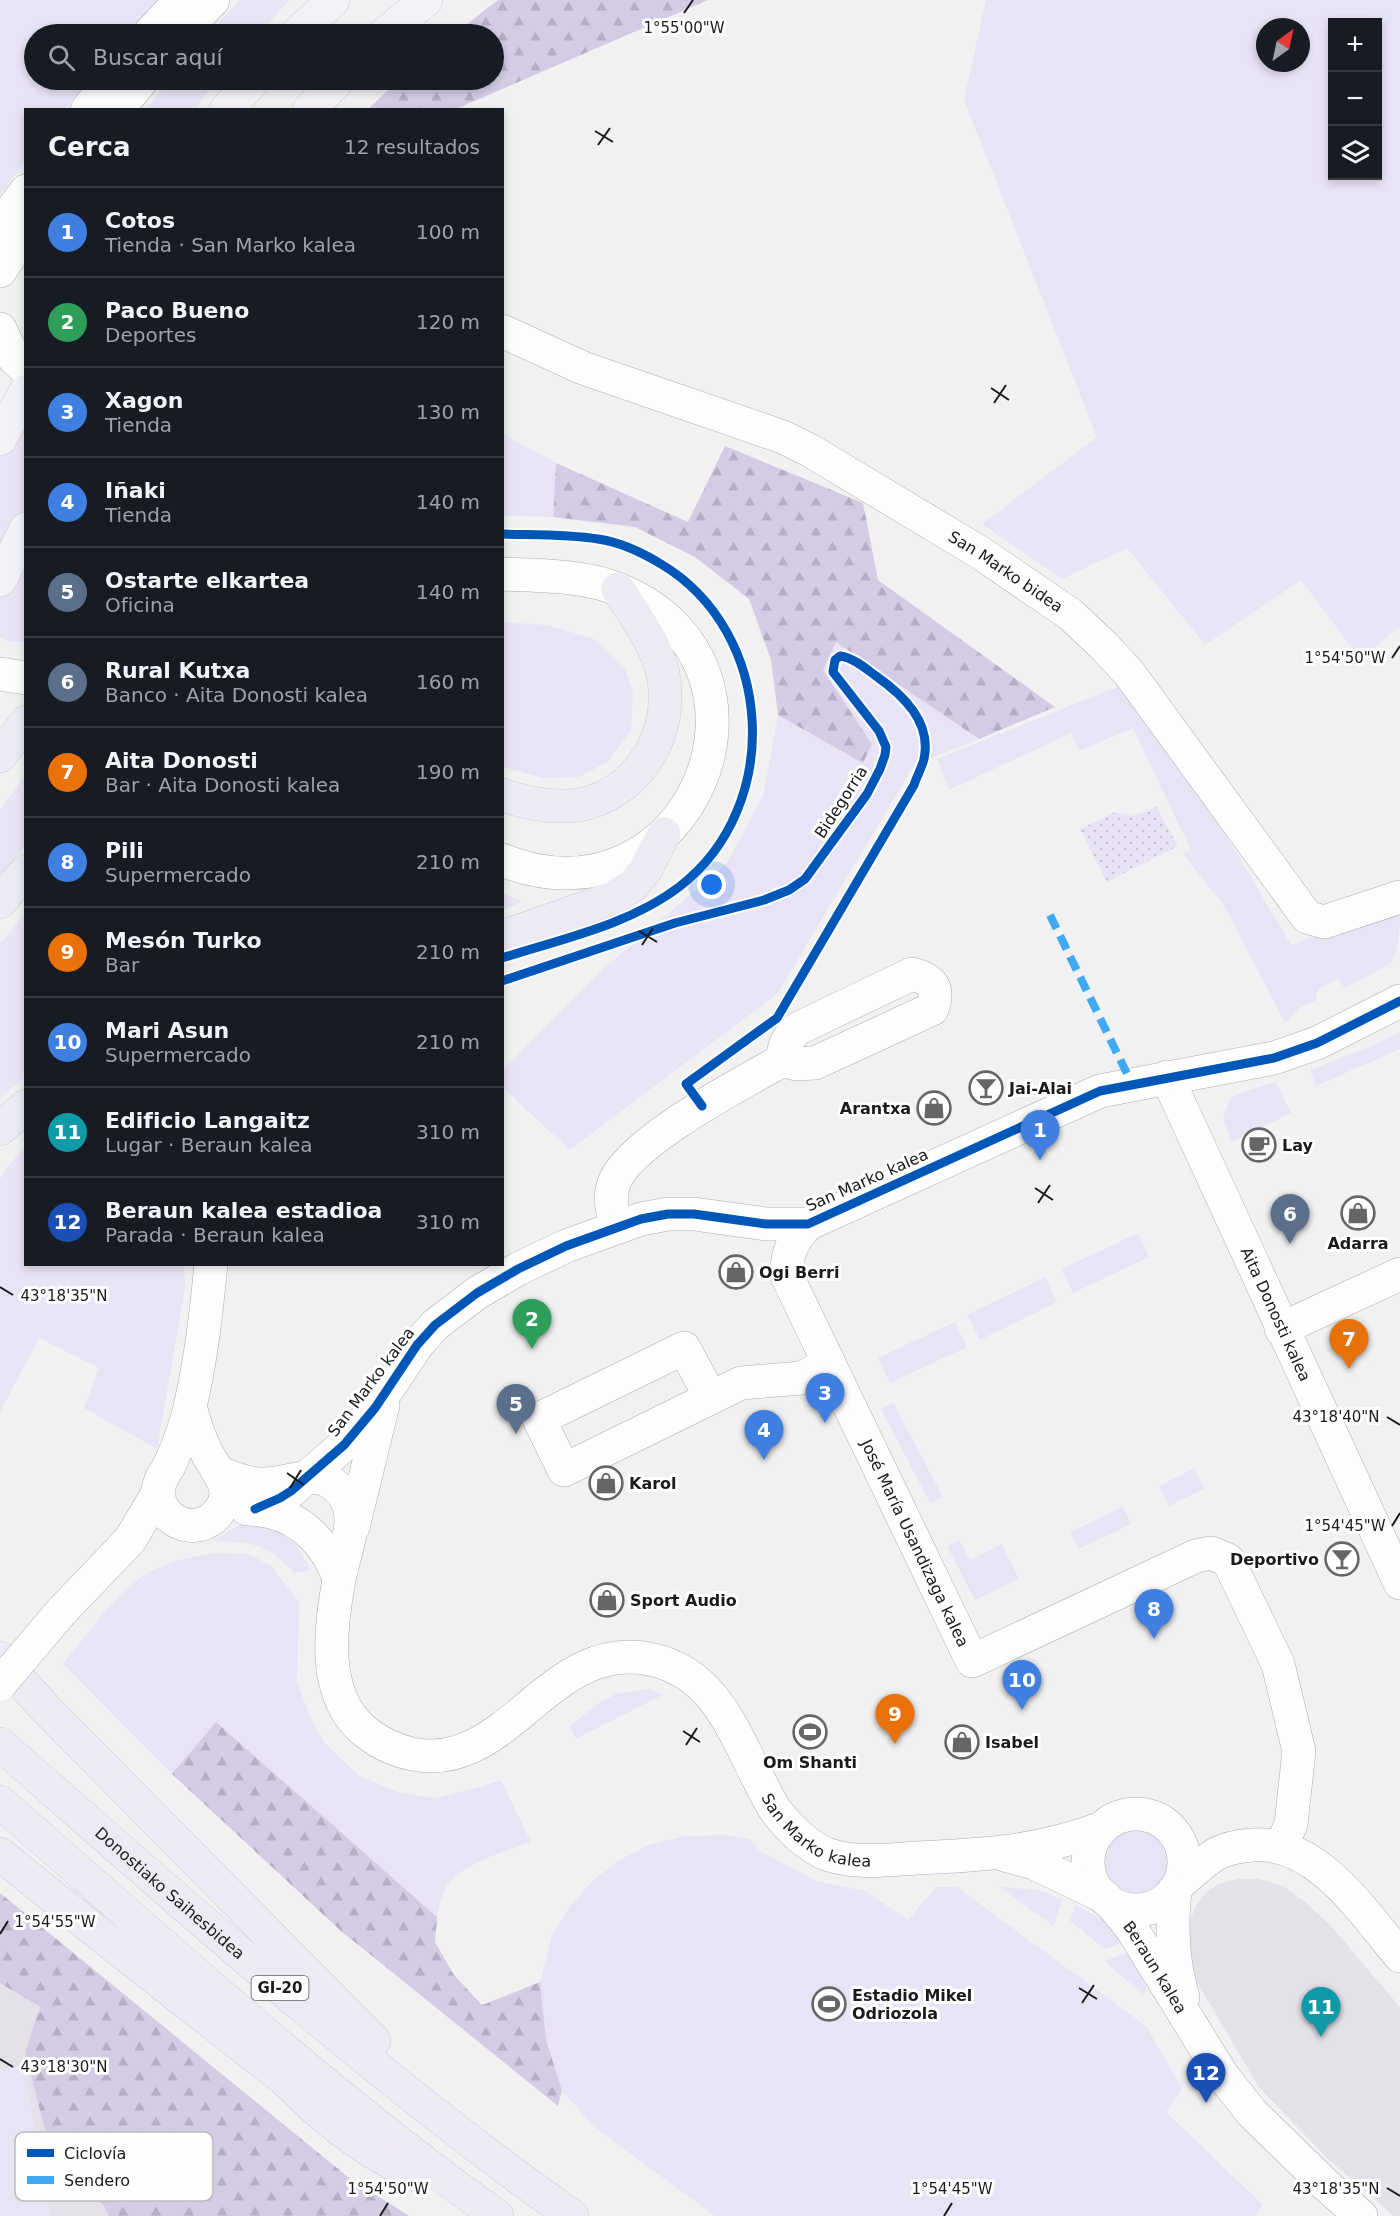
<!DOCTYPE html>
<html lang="es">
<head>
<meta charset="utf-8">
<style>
  body { margin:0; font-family:"DejaVu Sans",sans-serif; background:#242831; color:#f1f3f6 }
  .controls { position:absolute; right:18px; top:18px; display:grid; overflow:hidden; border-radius:0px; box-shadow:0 3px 9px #0003 }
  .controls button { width:54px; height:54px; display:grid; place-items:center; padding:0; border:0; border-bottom:2px solid #363941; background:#171b24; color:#f1f3f6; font:30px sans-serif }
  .compass { position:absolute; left:1256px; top:18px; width:54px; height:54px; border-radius:50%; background:#171b24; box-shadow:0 3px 9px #0003; rotate:33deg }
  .you { position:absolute; left:712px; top:885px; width:21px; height:21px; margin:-15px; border:4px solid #fff; border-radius:50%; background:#1a73e8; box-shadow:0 0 0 9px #1a73e833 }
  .badge { display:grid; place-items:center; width:39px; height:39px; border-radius:50%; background:#7c3aed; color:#fff; font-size:20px; font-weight:700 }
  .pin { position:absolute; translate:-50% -50px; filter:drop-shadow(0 2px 3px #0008) }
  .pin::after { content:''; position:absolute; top:32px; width:21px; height:18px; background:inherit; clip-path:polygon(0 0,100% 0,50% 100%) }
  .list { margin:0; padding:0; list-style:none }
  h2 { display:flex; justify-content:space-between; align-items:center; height:78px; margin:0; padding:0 24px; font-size:26px }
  h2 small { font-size:20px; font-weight:400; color:#9ea1a6 }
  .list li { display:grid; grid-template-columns:39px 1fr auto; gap:18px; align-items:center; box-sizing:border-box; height:90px; padding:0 24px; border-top:2px solid #363941 }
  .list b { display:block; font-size:22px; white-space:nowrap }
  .list p { margin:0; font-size:20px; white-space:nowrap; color:#9ea1a6 }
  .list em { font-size:20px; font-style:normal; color:#9ea1a6 }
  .icon { flex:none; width:33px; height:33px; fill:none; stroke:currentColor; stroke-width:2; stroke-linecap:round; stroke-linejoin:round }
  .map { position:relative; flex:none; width:1400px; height:2216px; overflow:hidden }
  .search { position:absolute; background:#171b24; box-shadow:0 3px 9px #0003; left:24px; top:24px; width:480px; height:66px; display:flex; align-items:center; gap:15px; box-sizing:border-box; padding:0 21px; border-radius:33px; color:#9ea1a6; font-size:22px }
  .panel { position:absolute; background:#171b24; box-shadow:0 3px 9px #0003; left:24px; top:108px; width:480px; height:1158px; border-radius:0px }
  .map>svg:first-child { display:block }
  .built { fill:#e4e2e8 }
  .green { fill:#e9e3f6; fill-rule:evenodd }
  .forest { fill:url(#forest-firs) }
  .park { fill:url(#park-dots) }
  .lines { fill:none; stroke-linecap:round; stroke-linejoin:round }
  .minor-casing { stroke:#acacad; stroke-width:34 }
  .major-casing { stroke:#cdcdcd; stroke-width:34 }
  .highway-casing { stroke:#cdcdcd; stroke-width:34 }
  .minor { stroke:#fdfdfd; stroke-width:33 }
  .major { stroke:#f4f2f7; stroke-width:33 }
  .highway { stroke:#eeeaf3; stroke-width:33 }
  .minor-bridge-casing { stroke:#acacad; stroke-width:34; stroke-linecap:butt }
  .minor-bridge { stroke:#fdfdfd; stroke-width:33 }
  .quiet { stroke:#3fa9f5; stroke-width:8; stroke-dasharray:15 8; stroke-linecap:butt }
  .cycleway-casing { stroke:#fefeff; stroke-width:13 }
  .cycleway { stroke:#0057b8; stroke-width:9 }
  .ticks { fill:none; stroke:#1b1b1c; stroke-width:2 }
  .labels { text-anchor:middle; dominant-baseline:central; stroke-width:6; stroke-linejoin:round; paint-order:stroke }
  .shield { fill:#fefeff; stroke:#5f5f60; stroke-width:1.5 }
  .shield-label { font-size:15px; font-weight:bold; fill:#1b1b1c }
  .street-label { font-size:16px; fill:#1b1b1c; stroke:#fefeff }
  .poi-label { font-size:16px; font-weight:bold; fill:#1b1b1c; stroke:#fefeff; text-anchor:start }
  .key { fill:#fefeff; stroke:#bababb; stroke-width:1.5 }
  .key-label { font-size:16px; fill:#1b1b1c }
  .ticks-label { font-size:15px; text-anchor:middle; fill:#1b1b1c; stroke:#fefeff; stroke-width:6; stroke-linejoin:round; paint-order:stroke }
</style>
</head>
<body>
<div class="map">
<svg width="1400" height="2216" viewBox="0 0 1400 2216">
  <defs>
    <pattern id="forest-firs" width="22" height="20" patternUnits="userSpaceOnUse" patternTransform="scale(1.5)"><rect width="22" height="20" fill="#d4cce5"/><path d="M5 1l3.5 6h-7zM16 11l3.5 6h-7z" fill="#b5afc4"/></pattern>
    <pattern id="park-dots" width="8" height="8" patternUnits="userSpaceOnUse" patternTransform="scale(1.5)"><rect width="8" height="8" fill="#e9e3f6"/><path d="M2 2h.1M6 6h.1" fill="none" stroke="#c7c2d2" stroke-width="1.8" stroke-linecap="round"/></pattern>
  </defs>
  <rect width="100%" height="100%" fill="#f1f1f2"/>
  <g class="built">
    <path d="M1237 1879H1259L1283 1886 1305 1902 1331 1926 1400 2007V2216H1394L1327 2158 1258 2086 1198 1984 1189 1957V1924L1196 1905 1207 1892 1218 1884Z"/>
    <path d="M0 1983 40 2007 25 2052 56 2174 103 2205 109 2216H0Z"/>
  </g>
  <g class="green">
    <path d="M0 0H158L128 34H34V80H90L65 109 26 110 25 161 0 195Z"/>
    <path d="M239 0H290L258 34H209Z"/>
    <path d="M986 0H1400V627L1360 659 1301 580 1205 645 1127 548 1062 579 982 524 1097 437 964 100ZM1332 22H1378V176H1332ZM1265 27H1301V63H1265Z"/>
    <path d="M171 80H217L195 109H146Z"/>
    <path d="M0 405 25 416V642H11L0 638Z"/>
    <path d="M503 434 556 463 553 517 503 516Z"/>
    <path d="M502 622 547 625 594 639 626 671 633 694 631 730 609 761 579 777 543 778 503 767Z"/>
    <path d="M836 642 979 739 914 765 778 993 570 1150 503 1088 502 1070 602 970 727 863 763 796 778 715 863 762 872 743 823 670Z"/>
    <path d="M1125 684 1154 714 1291 945 1374 914 1400 907C1400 924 1400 951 1390 964L1345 988 1337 979 1318 989 1315 1002 1301 1007 1285 1023 1225 907 1183 854 1191 850 1133 728 1079 751 1071 733 949 790 937 759Z"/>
    <path d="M25 776V846L0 877V810Z"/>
    <path d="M503 893 522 902 503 910Z"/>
    <path d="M25 913V1077L0 1098V944Z"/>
    <path d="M1400 1032V1049L1316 1086 1310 1070 1365 1049Z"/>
    <path d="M1276 1082 1291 1113 1231 1142 1223 1116 1231 1098 1245 1091Z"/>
    <path d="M25 1148 26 1264 184 1265 185 1287 157 1449 84 1408 99 1368 39 1338 0 1412V1179L9 1165Z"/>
    <path d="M1138 1233 1149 1257 1073 1293 1062 1269Z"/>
    <path d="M1045 1277 1057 1302 980 1340 967 1315Z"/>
    <path d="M955 1322 967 1347 890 1383 878 1358Z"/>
    <path d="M893 1403 943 1497 930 1503 881 1409Z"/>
    <path d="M1194 1468 1204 1489 1169 1506 1159 1486Z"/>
    <path d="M1123 1507 1131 1524 1079 1549 1070 1532Z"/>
    <path d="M254 1521C286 1534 294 1538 311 1570L294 1573C266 1543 253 1542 213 1541L235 1527Z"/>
    <path d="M959 1540 970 1560 1002 1544 1019 1579 975 1600 947 1546Z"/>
    <path d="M215 1553 248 1554 272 1566 299 1602 297 1681 310 1717 324 1742 358 1775 397 1792 436 1798 480 1787 501 1780 531 1842C506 1851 458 1864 445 1889 441 1897 439 1908 437 1917L217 1723 172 1774 63 1664C89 1633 113 1594 148 1573 168 1561 193 1557 215 1553Z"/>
    <path d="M650 1689 662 1695 576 1739 570 1726 597 1704 616 1694Z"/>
    <circle cx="1137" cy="1860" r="33"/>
    <path d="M724 1835 749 1839 760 1851 816 1881 865 1891 908 1920 936 1887H957L1146 2026 1182 2088 1166 2112 1263 2205 1256 2216H715L593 2126 562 2090 546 2040 540 1982 552 1935 570 1907 593 1880 620 1860 649 1845 685 1836Z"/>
    <path d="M999 1887 1039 1890 1062 1899 1054 1926Z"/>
    <path d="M1075 1905 1102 1919 1121 1943 1105 1949 1070 1921Z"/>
    <path d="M1128 1953 1146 1987 1144 1995 1104 1961Z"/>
    <path d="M24 2065 50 2216H0V2069Z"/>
  </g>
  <g class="forest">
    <path d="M498 0H708L456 109H368L399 80H494V34H454Z"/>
    <path d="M725 446 863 503 878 580 1055 707 979 739 836 642 823 670 872 744 863 763 778 715 771 660 749 599 695 557 635 527 553 517 556 463 688 522Z"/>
    <path d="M216 1722 437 1917 435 1942 454 1975 482 2005 540 1982 546 2040 562 2090 558 2106 341 1931 172 1774Z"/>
    <path d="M0 1893 348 2177 409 2216H109L103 2205 56 2174 25 2052 40 2007 0 1983Z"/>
  </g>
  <path class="park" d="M1156 807 1178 846 1107 882 1080 829 1115 812 1133 816Z"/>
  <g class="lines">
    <defs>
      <g id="minor">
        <path d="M149 34 181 0"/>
        <path d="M181 34 213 0"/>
        <path d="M87 110 111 80"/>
        <path d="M117 110 142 80"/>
        <path d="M0 226 26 191"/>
        <path d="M0 271 26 232"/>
        <path d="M0 329 14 358 26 369"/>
        <path id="s1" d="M502 331 583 368 783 437 811 451 979 552 1070 614 1103 645 1129 673 1307 917 1324 922 1400 897"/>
        <path d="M502 574C541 576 584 575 620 590 801 666 691 935 502 860"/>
        <path d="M0 674 26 678"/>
        <path id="s2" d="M1167 1077 1400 1583"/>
        <path id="s3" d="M808 1224C793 1239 786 1254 787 1276L972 1661 1196 1556 1211 1553 1228 1560 1278 1664 1299 1751 1291 1824 1281 1847"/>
        <path d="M616 1227C613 1213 609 1200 613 1186 624 1144 744 1082 783 1060L796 1064 815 1063 932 1009C940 988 932 979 912 974L797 1029C787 1039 783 1046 783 1060"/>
        <path d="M1281 1329 1400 1274"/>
        <path d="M711 1398 684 1348 539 1419 564 1470 741 1383 802 1378 829 1363"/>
        <path d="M190 1406C194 1421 198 1435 205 1449 215 1472 239 1489 217 1514 196 1538 158 1521 158 1491 159 1480 164 1475 169 1466 176 1451 182 1435 187 1419 200 1369 206 1316 211 1264"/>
        <path id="s4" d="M220 1473C234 1479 248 1484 263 1484 285 1485 310 1470 330 1482 367 1504 345 1548 339 1580 330 1628 322 1693 362 1729 377 1742 394 1750 412 1754 510 1774 549 1635 654 1660 716 1675 734 1733 761 1784 766 1793 770 1803 776 1811 789 1828 809 1848 829 1855 858 1864 887 1860 917 1858 984 1855 1039 1852 1102 1828"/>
        <path d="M247 1509C292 1509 325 1538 339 1579"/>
        <path d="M255 1509 280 1498 291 1491 344 1445 375 1408 417 1345 435 1325 477 1293 518 1269 566 1246 641 1219 668 1214H694L766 1224H808L1100 1091 1274 1058 1317 1043 1400 1001"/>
        <path d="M353 1527 383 1405"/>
        <path d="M61 1612 130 1540 158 1493"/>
        <circle cx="1136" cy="1862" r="48"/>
        <path d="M1005 1855 1034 1863 1105 1897"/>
        <path d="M1180 1883C1192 1873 1203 1862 1216 1854 1227 1848 1240 1846 1252 1845 1317 1840 1363 1912 1400 1956"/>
        <path d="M1175 1890C1171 1927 1172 1961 1183 1997"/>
        <path id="s5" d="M1111 1903 1132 1929 1222 2075 1252 2113 1326 2185 1361 2216"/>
      </g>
      <g id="major">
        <path d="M297 34 333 0"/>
        <path d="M385 34 426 0"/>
        <path d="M226 110 254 80"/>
        <path d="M309 110 338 80"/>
        <path d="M0 439 26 391"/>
        <path d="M0 580 26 529"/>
      </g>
      <g id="highway">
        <path d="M0 756 26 722"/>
        <path d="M502 795C527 804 562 810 588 803 643 787 674 729 663 674 656 643 634 615 618 589"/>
        <path d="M0 902 26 871"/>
        <path d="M502 937 613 898 632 886 645 871 664 834"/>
        <path d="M0 1129 26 1106"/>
        <path d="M0 1658 46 1709 374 2041"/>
        <path id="s6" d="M0 1744C186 1907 370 2073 572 2216"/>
        <path d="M0 1802C162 1943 322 2091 497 2216"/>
        <path d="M0 1854C92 1929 185 2002 279 2075 293 2086 305 2100 319 2112 349 2138 382 2160 418 2176"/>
      </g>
    </defs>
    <use href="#minor" class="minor-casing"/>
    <use href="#major" class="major-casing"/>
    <use href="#highway" class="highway-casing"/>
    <use href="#minor" class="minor"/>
    <use href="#major" class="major"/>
    <use href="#highway" class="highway"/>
    <defs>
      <path id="minor-bridge" d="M0 1684 61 1612"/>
    </defs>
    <use href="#minor-bridge" class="minor-bridge-casing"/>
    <use href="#minor-bridge" class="minor-bridge"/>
    <path class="quiet" d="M1050 915 1132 1084"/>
    <defs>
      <g id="cycleway">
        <path d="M502 534C534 535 567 534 598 539 619 542 643 553 661 564 775 632 784 807 679 887 629 925 561 939 502 958"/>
        <path d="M502 981 675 923 764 900 789 890 805 879 867 794 880 769 885 755 886 747 879 731 833 672 835 660 840 656C854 658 865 668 876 676 903 695 932 722 924 759 922 767 917 776 914 785L777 1018 686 1084 702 1106"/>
        <path d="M255 1509 280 1498 291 1491 344 1445 375 1408 417 1345 435 1325 477 1293 518 1269 566 1246 641 1219 668 1214H694L766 1224H808L1100 1091 1274 1058 1317 1043 1400 1001"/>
      </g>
    </defs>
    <use href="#cycleway" class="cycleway-casing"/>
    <use href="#cycleway" class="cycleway"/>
  </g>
  <path class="ticks" d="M684 13 693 0M595 131 613 142M598 145 610 128M991 388 1009 400M994 403 1006 385M1392 658 1400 646M639 931 657 942M642 945 653 928M1035 1188 1053 1200M1038 1203 1050 1185M0 1287 13 1295M1387 1417 1400 1425M287 1473 304 1485M290 1488 301 1470M1392 1526 1400 1513M683 1731 700 1742M686 1745 697 1728M0 1934 8 1921M1079 1988 1097 1999M1082 2003 1094 1985M0 2059 13 2067M1387 2188 1400 2196M380 2216 388 2203M944 2216 952 2203"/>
  <defs>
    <symbol id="bar-ring" viewBox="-11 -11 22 22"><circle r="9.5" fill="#fefeff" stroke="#666667" stroke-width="1.5"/><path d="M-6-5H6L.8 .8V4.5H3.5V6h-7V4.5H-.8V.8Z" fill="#666667"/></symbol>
    <symbol id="shop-ring" viewBox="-11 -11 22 22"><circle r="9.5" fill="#fefeff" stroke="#666667" stroke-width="1.5"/><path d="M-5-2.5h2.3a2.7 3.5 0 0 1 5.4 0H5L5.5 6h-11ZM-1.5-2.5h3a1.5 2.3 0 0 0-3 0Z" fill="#666667"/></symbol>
    <symbol id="cafe-ring" viewBox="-11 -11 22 22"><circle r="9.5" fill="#fefeff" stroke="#666667" stroke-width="1.5"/><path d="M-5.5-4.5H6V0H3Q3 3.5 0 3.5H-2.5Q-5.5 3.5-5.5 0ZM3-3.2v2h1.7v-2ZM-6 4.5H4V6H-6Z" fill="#666667"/></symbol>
    <symbol id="stadium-ring" viewBox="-11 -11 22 22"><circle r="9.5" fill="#fefeff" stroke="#666667" stroke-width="1.5"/><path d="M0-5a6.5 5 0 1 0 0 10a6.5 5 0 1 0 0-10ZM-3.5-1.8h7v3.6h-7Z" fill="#666667"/></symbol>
  </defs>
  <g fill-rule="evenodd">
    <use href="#bar-ring" x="967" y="1069" width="38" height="38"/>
    <use href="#shop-ring" x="915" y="1089" width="38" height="38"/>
    <use href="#cafe-ring" x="1240" y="1126" width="38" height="38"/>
    <use href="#shop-ring" x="1339" y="1194" width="38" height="38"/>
    <use href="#shop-ring" x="717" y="1253" width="38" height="38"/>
    <use href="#shop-ring" x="587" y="1464" width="38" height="38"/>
    <use href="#bar-ring" x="1323" y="1540" width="38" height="38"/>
    <use href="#shop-ring" x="588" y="1581" width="38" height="38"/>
    <use href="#stadium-ring" x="791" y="1713" width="38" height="38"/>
    <use href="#shop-ring" x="943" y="1723" width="38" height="38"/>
    <use href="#stadium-ring" x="810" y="1985" width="38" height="38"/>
  </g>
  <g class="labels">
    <rect class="shield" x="251.5" y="1976" width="57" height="24" rx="4.5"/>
    <g class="shield-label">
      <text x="280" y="1988">GI-20</text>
    </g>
    <g class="street-label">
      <text stroke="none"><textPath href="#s1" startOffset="561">San Marko bidea</textPath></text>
      <text transform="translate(841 802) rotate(-57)">Bidegorria</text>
      <text transform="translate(867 1180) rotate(-24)">San Marko kalea</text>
      <text stroke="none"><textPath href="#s2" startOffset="261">Aita Donosti kalea</textPath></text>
      <text transform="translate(371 1382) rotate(-53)">San Marko kalea</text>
      <text stroke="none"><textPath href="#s3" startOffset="354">José María Usandizaga kalea</textPath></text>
      <text stroke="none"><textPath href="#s4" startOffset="952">San Marko kalea</textPath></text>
      <text stroke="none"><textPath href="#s6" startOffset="226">Donostiako Saihesbidea</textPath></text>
      <text stroke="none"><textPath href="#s5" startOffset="78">Beraun kalea</textPath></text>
    </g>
    <g class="poi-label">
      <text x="1009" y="1088">Jai-Alai</text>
      <text x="911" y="1108" text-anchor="end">Arantxa</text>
      <text x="1282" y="1145">Lay</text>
      <text x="1358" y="1243" text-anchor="middle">Adarra</text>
      <text x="759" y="1272">Ogi Berri</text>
      <text x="629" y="1483">Karol</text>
      <text x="1319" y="1559" text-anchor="end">Deportivo</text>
      <text x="630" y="1600">Sport Audio</text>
      <text x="985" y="1742">Isabel</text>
      <text x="810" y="1762" text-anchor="middle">Om Shanti</text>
      <text x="852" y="1995">Estadio Mikel<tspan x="852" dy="18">Odriozola</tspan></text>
    </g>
  </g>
  <rect x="15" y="2132" width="198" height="69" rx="9" class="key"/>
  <rect x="27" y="2149" width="27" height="8" fill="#0057b8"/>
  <rect x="27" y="2176" width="27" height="8" fill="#3fa9f5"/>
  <g class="key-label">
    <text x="64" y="2159">Ciclovía</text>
    <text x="64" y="2186">Sendero</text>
  </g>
  <g class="ticks-label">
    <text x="684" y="33">1°55'00"W</text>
    <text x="1345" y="663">1°54'50"W</text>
    <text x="64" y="1301">43°18'35"N</text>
    <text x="1336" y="1422">43°18'40"N</text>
    <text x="1345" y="1531">1°54'45"W</text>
    <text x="55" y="1927">1°54'55"W</text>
    <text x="64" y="2072">43°18'30"N</text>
    <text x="1336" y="2194">43°18'35"N</text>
    <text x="388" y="2194">1°54'50"W</text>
    <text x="952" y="2194">1°54'45"W</text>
  </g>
</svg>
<div class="controls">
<button>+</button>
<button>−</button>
<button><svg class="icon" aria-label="layers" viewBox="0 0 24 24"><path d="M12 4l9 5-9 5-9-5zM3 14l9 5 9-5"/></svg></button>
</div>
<svg class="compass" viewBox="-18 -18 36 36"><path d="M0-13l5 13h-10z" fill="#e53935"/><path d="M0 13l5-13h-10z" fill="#9ea1a6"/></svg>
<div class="you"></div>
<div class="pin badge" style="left:1040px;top:1160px;background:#3f7fe0">1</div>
<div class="pin badge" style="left:532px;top:1349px;background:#2e9e5b">2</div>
<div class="pin badge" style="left:825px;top:1423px;background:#3f7fe0">3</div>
<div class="pin badge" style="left:764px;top:1460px;background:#3f7fe0">4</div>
<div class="pin badge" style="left:516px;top:1434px;background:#5c6f8a">5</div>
<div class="pin badge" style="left:1290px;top:1244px;background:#5c6f8a">6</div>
<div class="pin badge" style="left:1349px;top:1369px;background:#e8710a">7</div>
<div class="pin badge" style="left:1154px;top:1639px;background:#3f7fe0">8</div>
<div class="pin badge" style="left:895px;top:1744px;background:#e8710a">9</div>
<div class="pin badge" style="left:1022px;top:1710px;background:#3f7fe0">10</div>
<div class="pin badge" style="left:1321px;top:2037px;background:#0f9aa8">11</div>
<div class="pin badge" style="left:1206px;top:2103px;background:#1a4fb4">12</div>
<div class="search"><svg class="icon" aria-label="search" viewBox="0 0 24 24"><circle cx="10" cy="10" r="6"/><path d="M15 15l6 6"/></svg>Buscar aquí</div>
<section class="panel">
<h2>Cerca<small>12 resultados</small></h2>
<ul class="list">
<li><span class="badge" style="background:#3f7fe0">1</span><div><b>Cotos</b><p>Tienda · San Marko kalea</p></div><em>100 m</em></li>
<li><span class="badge" style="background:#2e9e5b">2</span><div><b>Paco Bueno</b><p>Deportes</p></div><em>120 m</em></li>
<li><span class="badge" style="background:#3f7fe0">3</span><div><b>Xagon</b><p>Tienda</p></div><em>130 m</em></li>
<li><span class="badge" style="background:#3f7fe0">4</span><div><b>Iñaki</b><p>Tienda</p></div><em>140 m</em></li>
<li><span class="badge" style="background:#5c6f8a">5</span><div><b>Ostarte elkartea</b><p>Oficina</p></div><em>140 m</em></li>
<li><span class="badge" style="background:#5c6f8a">6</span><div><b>Rural Kutxa</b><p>Banco · Aita Donosti kalea</p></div><em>160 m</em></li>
<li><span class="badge" style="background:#e8710a">7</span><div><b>Aita Donosti</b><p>Bar · Aita Donosti kalea</p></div><em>190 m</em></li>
<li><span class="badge" style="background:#3f7fe0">8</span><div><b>Pili</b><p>Supermercado</p></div><em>210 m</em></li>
<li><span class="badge" style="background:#e8710a">9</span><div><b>Mesón Turko</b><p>Bar</p></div><em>210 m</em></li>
<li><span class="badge" style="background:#3f7fe0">10</span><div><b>Mari Asun</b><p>Supermercado</p></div><em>210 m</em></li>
<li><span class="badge" style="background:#0f9aa8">11</span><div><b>Edificio Langaitz</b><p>Lugar · Beraun kalea</p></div><em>310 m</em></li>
<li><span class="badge" style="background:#1a4fb4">12</span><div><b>Beraun kalea estadioa</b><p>Parada · Beraun kalea</p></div><em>310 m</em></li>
</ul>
</section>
</div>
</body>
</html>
